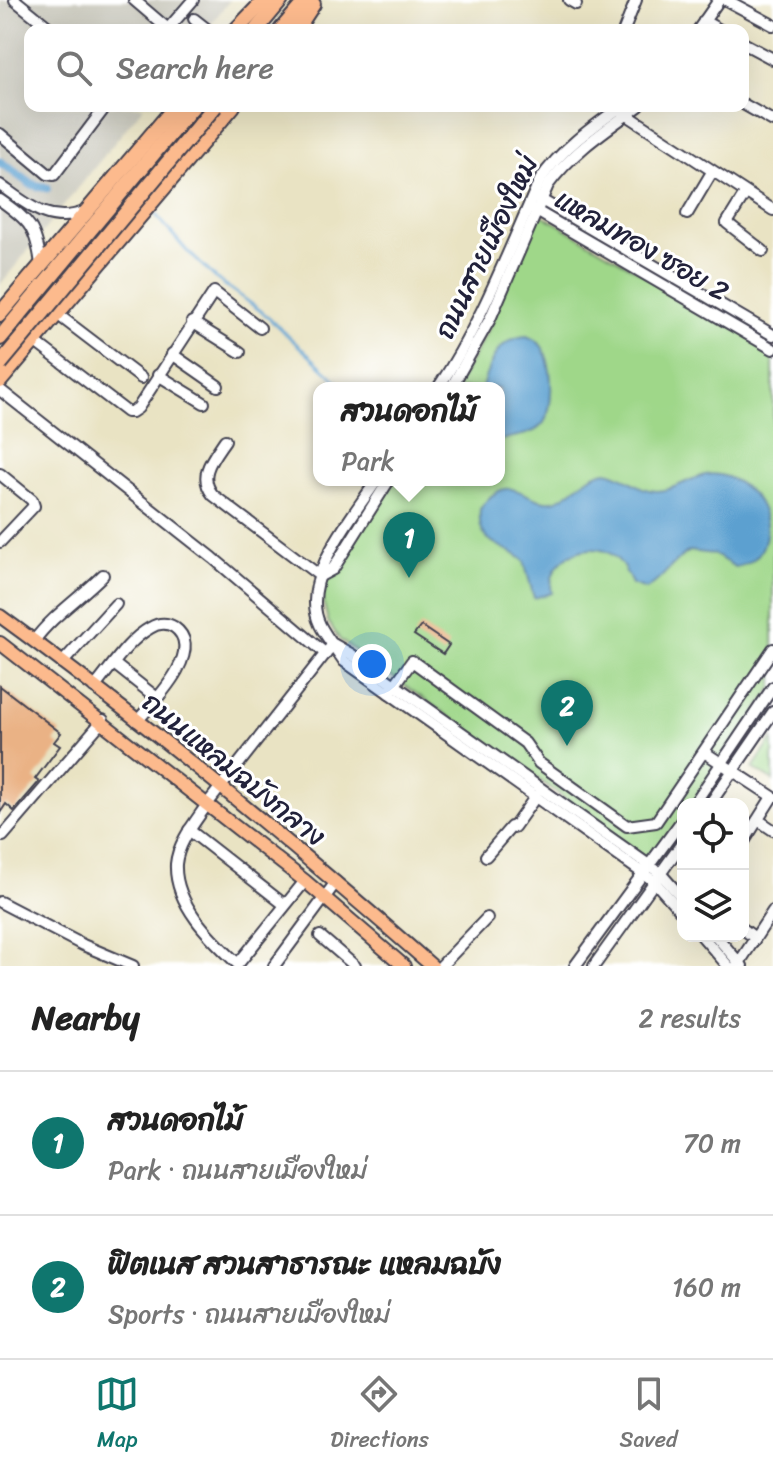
<!DOCTYPE html>
<html lang="en">
<head>
<meta charset="utf-8">
<style>
  body { margin:0; font-family:Sriracha,"Playpen Sans Thai",sans-serif; background:#f6f6f6; color:#222 }
  .controls { position:absolute; right:24px; bottom:24px; display:grid; overflow:hidden; border-radius:16px; box-shadow:0 8px 32px #0002 }
  .controls button { width:72px; height:72px; display:grid; place-items:center; padding:0; border:0; border-bottom:2px solid #e0e0e0; background:#fff; color:#222; font:40px sans-serif }
  .you { position:absolute; left:372px; top:664px; width:28px; height:28px; margin:-20px; border:6px solid #fff; border-radius:50%; background:#1a73e8; box-shadow:0 0 0 12px #1a73e833 }
  .badge { display:grid; place-items:center; width:52px; height:52px; border-radius:50%; background:#0f766e; color:#fff; font-size:26px; font-weight:700 }
  .pin { position:absolute; translate:-50% -66px; filter:drop-shadow(0 2px 4px #0008) }
  .pin::after { content:''; position:absolute; top:42px; width:28px; height:24px; background:inherit; clip-path:polygon(0 0,100% 0,50% 100%) }
  .popup { position:absolute; left:313px; top:382px; width:192px; height:104px; box-sizing:border-box; display:grid; place-content:center; border-radius:16px; background:#fff; filter:drop-shadow(0 2px 6px #0005); font-size:26px; white-space:nowrap; color:#767676 }
  .popup b { font-size:30px; color:#222 }
  .popup::after { content:''; position:absolute; left:50%; top:100%; margin-left:-16px; border:16px solid transparent; border-top-color:#fff }
  .list { margin:0; padding:0; list-style:none }
  h2 { display:flex; justify-content:space-between; align-items:center; height:104px; margin:0; padding:0 32px; font-size:34px }
  h2 small { font-size:26px; font-weight:400; color:#767676 }
  .list li { display:grid; grid-template-columns:52px 1fr auto; gap:24px; align-items:center; box-sizing:border-box; height:144px; padding:0 32px; border-top:2px solid #e0e0e0 }
  .list b { display:block; font-size:30px; white-space:nowrap }
  .list p { margin:0; font-size:26px; white-space:nowrap; color:#767676 }
  .list em { font-size:26px; font-style:normal; color:#767676 }
  .icon { flex:none; width:44px; height:44px; fill:none; stroke:currentColor; stroke-width:2; stroke-linecap:round; stroke-linejoin:round }
  .map { position:relative; flex:none; width:773px; height:966px; overflow:hidden }
  .search { position:absolute; background:#fff; box-shadow:0 8px 32px #0002; left:24px; right:24px; top:24px; height:88px; display:flex; align-items:center; gap:20px; box-sizing:border-box; padding:0 28px; border-radius:16px; color:#767676; font-size:30px }
  .sheet { height:392px; background:#fff }
  nav { display:flex; justify-content:space-around; align-items:center; box-sizing:border-box; height:112px; border-top:2px solid #e0e0e0; background:#fff; font-size:22px; color:#767676 }
  nav a { display:grid; justify-items:center; gap:4px }
  nav .on { color:#0f766e }
  .map>svg:first-child { display:block }
  .industrial { fill:#c6c5b8 }
  .green { fill:#9fd789; stroke:#607c62; stroke-width:2 }
  .water { fill:#5ba0d0; stroke:#3e6186; stroke-width:2 }
  .lines { fill:none; stroke-linecap:round; stroke-linejoin:round }
  .stream { stroke:#5ba0d0; stroke-width:3 }
  .canal { stroke:#5ba0d0; stroke-width:9 }
  .building { fill:#eab285 }
  .minor-casing { stroke:#403f4f; stroke-width:14 }
  .major-casing { stroke:#403f4f; stroke-width:16 }
  .highway-casing { stroke:#403f4f; stroke-width:18 }
  .minor { stroke:#fff; stroke-width:10 }
  .major { stroke:#fcba8d; stroke-width:12 }
  .highway { stroke:#fcba8d; stroke-width:14 }
  .highway-bridge-casing { stroke:#403f4f; stroke-width:18; stroke-linecap:butt }
  .highway-bridge { stroke:#fcba8d; stroke-width:14 }
  .labels { text-anchor:middle; dominant-baseline:central; stroke-width:6; stroke-linejoin:round; paint-order:stroke }
  .street-label { font-size:28px; fill:#22223b; stroke:#fff }
</style>
</head>
<body>
<div class="map">
<svg width="773" height="966" viewBox="0 0 773 966">
  <rect width="100%" height="100%" fill="#fff"/>
  <filter id="ink" filterUnits="userSpaceOnUse"><feTurbulence type="fractalNoise" baseFrequency=".0125" numOctaves="2"/><feDisplacementMap in="SourceGraphic" scale="16" xChannelSelector="R" yChannelSelector="G"/><feConvolveMatrix kernelMatrix="1 2 1 2 8 2 1 2 1" color-interpolation-filters="sRGB"/></filter>
  <filter id="wash" filterUnits="userSpaceOnUse"><feTurbulence type="fractalNoise" baseFrequency=".006" numOctaves="4" result="noise"/><feDisplacementMap in="SourceGraphic" scale="32" xChannelSelector="R" yChannelSelector="G"/><feGaussianBlur stdDeviation="1.8" result="paint"/><feColorMatrix in="noise" values="0 0 0 0 0 0 0 0 0 0 0 0 0 0 0 0 0 1.4 0 .05"/><feComposite in="paint" operator="in"/></filter>
  <g filter="url(#wash)">
    <rect width="100%" height="100%" fill="#e9e3c3"/>
    <path class="industrial" d="M0 0H230L206 30H30V106H144L0 285Z"/>
    <g class="green">
      <path d="M537 212 773 350V687L694 804H683V819L649 865 555 791 340 640 328 621 323 600 327 577 395 480H499V388H456L489 328Z"/>
      <path d="M773 738V781L753 768Z"/>
    </g>
    <g class="water">
      <path d="M527 336C531 338 535 339 538 342 554 356 556 412 541 426 530 437 512 435 499 441V388L482 387C490 362 498 338 527 336Z"/>
      <path d="M606 471C625 473 637 491 657 491 683 490 700 466 727 477 739 482 754 493 760 505 773 530 766 562 735 567L713 554 690 551C671 561 664 580 646 589L632 584C626 571 619 556 605 551 578 542 545 565 552 593L534 598 524 561C504 542 476 548 480 509 509 467 525 504 552 501 569 499 583 475 606 471Z"/>
    </g>
    <g class="lines">
      <path class="stream" d="M156 215 186 250 218 280 261 311 339 383 349 388"/>
      <path class="canal" d="M0 162 31 184 47 188"/>
    </g>
    <g id="blocks">
      <g class="building">
        <path d="M421 626 449 645 443 654 414 635Z"/>
        <path d="M0 686 61 733 54 742 60 746 35 779 39 782 14 811 6 804 0 813Z"/>
      </g>
    </g>
  </g>
  <g filter="url(#ink)">
    <use href="#blocks" fill-opacity="0" stroke="#403f4f" stroke-width="2"/>
    <g class="lines">
      <defs>
        <g id="minor">
          <path d="M15 0 52 30"/>
          <path d="M134 0 168 29"/>
          <path d="M569 0 576 4"/>
          <path d="M726 0 773 25"/>
          <path d="M194 19 208 30"/>
          <path d="M704 21 720 30"/>
          <path d="M167 30 193 0"/>
          <path d="M624 30 636 0"/>
          <path d="M698 30 719 0"/>
          <path d="M743 43 773 59"/>
          <path d="M743 104 773 121"/>
          <path d="M624 113 773 210"/>
          <path d="M0 134 48 174 54 175 106 106"/>
          <path d="M0 185C28 205 49 225 84 212"/>
          <path d="M745 194 727 223 763 251"/>
          <path d="M538 198 773 335"/>
          <path d="M0 200C30 221 36 228 41 264"/>
          <path d="M533 209 773 349"/>
          <path d="M687 214 712 172"/>
          <path d="M57 314 141 378"/>
          <path d="M192 322 240 352"/>
          <path d="M34 341 127 412H132L138 408 214 292 260 328"/>
          <path d="M172 354 218 386"/>
          <path d="M158 375 204 403"/>
          <path d="M438 388C481 324 508 251 540 180 561 149 591 128 622 106"/>
          <path d="M451 388 490 319 548 185C572 152 606 130 639 106"/>
          <path d="M0 390 213 558 326 654"/>
          <path d="M225 440C213 458 197 475 213 495L320 576"/>
          <path d="M0 474 32 500 34 506 0 542"/>
          <path d="M377 480C353 516 298 580 320 625 326 637 336 649 344 661L654 881 683 914"/>
          <path d="M320 576 333 569 389 480"/>
          <path d="M34 641C52 616 80 598 103 575"/>
          <path d="M335 645 351 654 660 873 683 899"/>
          <path d="M62 663 116 604"/>
          <path d="M114 664 157 698"/>
          <path d="M94 688C111 668 128 640 150 628 158 623 166 622 174 627 207 650 154 702 137 721"/>
          <path d="M389 693 412 661 525 743 539 763 627 826 656 822 773 649"/>
          <path d="M704 752 773 797"/>
          <path d="M694 804 773 687"/>
          <path d="M710 804 773 712"/>
          <path d="M758 820 773 830"/>
          <path d="M189 830 285 905"/>
          <path d="M3 836 103 720"/>
          <path d="M743 843 772 797"/>
          <path d="M486 856 511 827H514L536 796"/>
          <path d="M305 881 238 964C211 939 174 904 176 864 178 842 196 821 208 803L333 644"/>
          <path d="M0 902 83 945 133 966"/>
          <path d="M743 929 755 938"/>
          <path d="M320 936 355 966"/>
          <path d="M702 936 728 966"/>
          <path d="M716 936 742 966"/>
          <path d="M274 966 336 882"/>
          <path d="M441 966 487 918"/>
          <path d="M575 966 683 819"/>
          <path d="M594 966 683 842"/>
          <path d="M737 966 773 911"/>
        </g>
        <g id="major">
          <path d="M0 616C150 725 293 844 432 966"/>
          <path d="M0 643 305 881 404 966"/>
        </g>
        <g id="highway">
          <path d="M236 30 265 0"/>
          <path d="M256 30 281 0"/>
          <path d="M281 30 307 0"/>
          <path d="M296 30 313 4"/>
          <path d="M0 314 176 106"/>
          <path d="M0 338 193 106"/>
          <path d="M0 381 233 106"/>
        </g>
      </defs>
      <use href="#minor" class="minor-casing"/>
      <use href="#major" class="major-casing"/>
      <use href="#highway" class="highway-casing"/>
      <use href="#minor" class="minor"/>
      <use href="#major" class="major"/>
      <use href="#highway" class="highway"/>
      <defs>
        <path id="highway-bridge" d="M0 364 215 106"/>
      </defs>
      <use href="#highway-bridge" class="highway-bridge-casing"/>
      <use href="#highway-bridge" class="highway-bridge"/>
    </g>
  </g>
  <g class="labels">
    <g class="street-label">
      <text transform="translate(642 245) rotate(30)">แหลมทอง ซอย 2</text>
      <text transform="translate(486 247) rotate(-64)">ถนนสายเมืองใหม่</text>
      <text transform="translate(234 769) rotate(39)">ถนนแหลมฉบังกลาง</text>
    </g>
  </g>
</svg>
<div class="controls">
<button><svg class="icon" aria-label="locate" viewBox="0 0 24 24"><circle cx="12" cy="12" r="6"/><path d="M12 2v4M12 18v4M2 12h4M18 12h4"/></svg></button>
<button><svg class="icon" aria-label="layers" viewBox="0 0 24 24"><path d="M12 4l9 5-9 5-9-5zM3 14l9 5 9-5"/></svg></button>
</div>
<div class="you"></div>
<div class="pin badge" style="left:409px;top:578px">1</div>
<div class="popup"><b>สวนดอกไม้</b>Park</div>
<div class="pin badge" style="left:567px;top:746px">2</div>
<div class="search"><svg class="icon" aria-label="search" viewBox="0 0 24 24"><circle cx="10" cy="10" r="6"/><path d="M15 15l6 6"/></svg>Search here</div>
</div>
<section class="sheet">
<h2>Nearby<small>2 results</small></h2>
<ul class="list">
<li><span class="badge">1</span><div><b>สวนดอกไม้</b><p>Park · ถนนสายเมืองใหม่</p></div><em>70 m</em></li>
<li><span class="badge">2</span><div><b>ฟิตเนส สวนสาธารณะ แหลมฉบัง</b><p>Sports · ถนนสายเมืองใหม่</p></div><em>160 m</em></li>
</ul>
</section>
<nav>
<a class="on"><svg class="icon" aria-label="map" viewBox="0 0 24 24"><path d="M3 6l6-2 6 2 6-2v14l-6 2-6-2-6 2zM9 4v14M15 6v14"/></svg>Map</a>
<a><svg class="icon" aria-label="directions" viewBox="0 0 24 24"><path d="M12 3l9 9-9 9-9-9zM9 14v-3h6M13 9l2 2-2 2"/></svg>Directions</a>
<a><svg class="icon" aria-label="saved" viewBox="0 0 24 24"><path d="M7 4h10v16l-5-4-5 4z"/></svg>Saved</a>
</nav>
</body>
</html>
